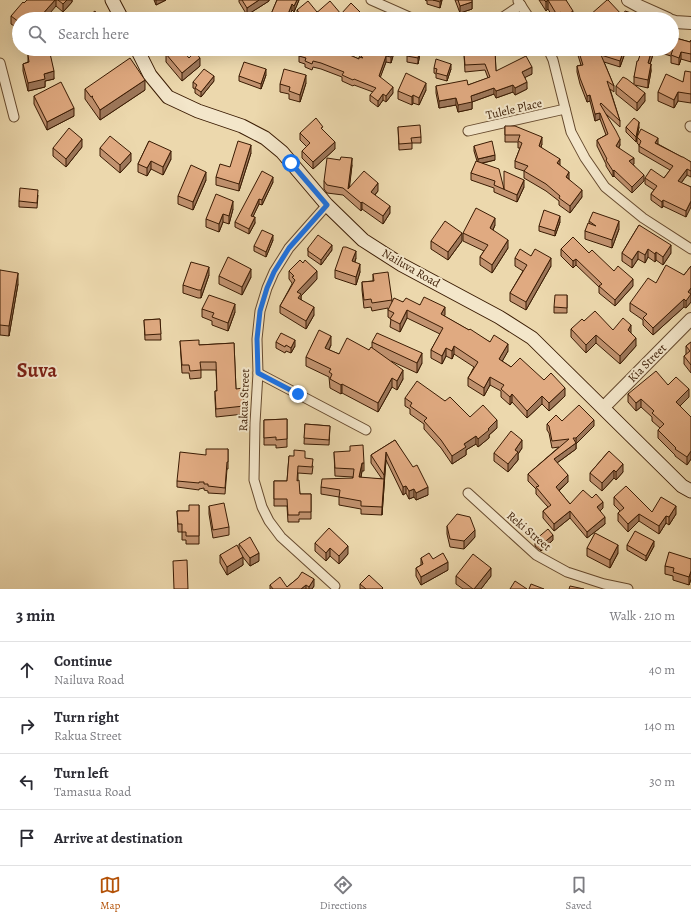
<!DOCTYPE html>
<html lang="en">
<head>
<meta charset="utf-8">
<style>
  body { margin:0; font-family:Alegreya,serif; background:#f2f2f3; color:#2b2b33 }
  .stop { position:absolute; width:12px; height:12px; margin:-9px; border:3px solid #1a73e8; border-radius:50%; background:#fff }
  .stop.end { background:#1a73e8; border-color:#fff; box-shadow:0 1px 4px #0008 }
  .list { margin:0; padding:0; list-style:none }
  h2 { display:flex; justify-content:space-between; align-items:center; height:52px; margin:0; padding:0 16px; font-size:17px }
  h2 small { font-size:13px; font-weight:400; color:#7c7c81 }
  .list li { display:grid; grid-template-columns:26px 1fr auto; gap:12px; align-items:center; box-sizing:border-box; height:56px; padding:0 16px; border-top:1px solid #e1e1e2 }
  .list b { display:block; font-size:15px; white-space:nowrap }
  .list p { margin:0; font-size:13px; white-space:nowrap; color:#7c7c81 }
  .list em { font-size:13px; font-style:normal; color:#7c7c81 }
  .icon { flex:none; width:22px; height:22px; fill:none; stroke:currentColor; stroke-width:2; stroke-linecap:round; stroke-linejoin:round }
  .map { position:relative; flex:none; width:691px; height:589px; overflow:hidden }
  .search { position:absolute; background:#fff; box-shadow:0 4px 16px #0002; left:12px; right:12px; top:12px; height:44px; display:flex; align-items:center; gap:10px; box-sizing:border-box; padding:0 14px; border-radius:22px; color:#7c7c81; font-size:15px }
  .sheet { height:276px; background:#fff }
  nav { display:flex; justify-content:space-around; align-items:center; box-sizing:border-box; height:56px; border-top:1px solid #e1e1e2; background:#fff; font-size:11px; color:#7c7c81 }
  nav a { display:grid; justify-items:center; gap:2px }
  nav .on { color:#b45309 }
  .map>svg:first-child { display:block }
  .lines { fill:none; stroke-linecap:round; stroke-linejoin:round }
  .minor-casing { stroke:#664a2e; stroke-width:11 }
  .tertiary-casing { stroke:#664a2e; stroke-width:14 }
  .secondary-casing { stroke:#3a1b03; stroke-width:15 }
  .minor { stroke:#f3e6ca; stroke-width:9 }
  .tertiary { stroke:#f3e6ca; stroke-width:12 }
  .secondary { stroke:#f3e6ca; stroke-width:13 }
  .wall { fill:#c1926f; stroke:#3a1b03 }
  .shaded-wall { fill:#9d775a; stroke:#3a1b03 }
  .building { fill:#e0aa81; stroke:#3a1b03 }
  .route { stroke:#1a73e8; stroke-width:5 }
  .labels { text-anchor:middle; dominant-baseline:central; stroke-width:4; stroke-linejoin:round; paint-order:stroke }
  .street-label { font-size:12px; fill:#3a1b03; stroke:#f3e6ca }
  .town-label { font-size:20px; font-weight:bold; fill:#7a1f14; stroke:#f3e6ca }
</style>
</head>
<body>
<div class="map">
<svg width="691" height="589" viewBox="0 0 691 589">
  <rect width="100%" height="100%" fill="#ecd8ad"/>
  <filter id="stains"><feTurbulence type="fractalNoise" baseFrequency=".005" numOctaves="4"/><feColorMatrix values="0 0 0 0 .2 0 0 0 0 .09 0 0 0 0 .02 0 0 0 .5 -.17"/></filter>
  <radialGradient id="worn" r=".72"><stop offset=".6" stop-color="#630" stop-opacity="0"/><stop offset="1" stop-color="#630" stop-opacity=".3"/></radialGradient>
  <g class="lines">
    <defs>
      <g id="minor">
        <path d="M371 0 414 19"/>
        <path d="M518 1 530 19"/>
        <path d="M500 19 521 5"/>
        <path d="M548 49 553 60 571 132 585 158 605 187 643 218 691 249"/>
        <path d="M0 63 14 117"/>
        <path d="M690 126 691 127"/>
        <path d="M468 131 565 109"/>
        <path d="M327 205 289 248 274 272 267 288 260 311 257 339 258 373 255 423 254 480 262 507 269 521 281 537 335 586"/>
        <path d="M258 373 366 430"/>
        <path d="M468 493 536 555 567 572 604 584 628 589"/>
      </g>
      <g id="tertiary">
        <path d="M628 0 639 6 668 19"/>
        <path d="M672 21 675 22 691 23"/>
        <path d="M603 408 691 319"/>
      </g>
      <g id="secondary">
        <path d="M112 0 122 19"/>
        <path d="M137 49 150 75 168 97 198 111 242 126 265 138 282 152 327 205 363 240 402 265 499 317 532 338 682 486 691 491"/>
      </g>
    </defs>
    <use href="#minor" class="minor-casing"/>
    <use href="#tertiary" class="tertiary-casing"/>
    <use href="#secondary" class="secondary-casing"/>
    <use href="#minor" class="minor"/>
    <use href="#tertiary" class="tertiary"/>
    <use href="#secondary" class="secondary"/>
  </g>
  <g class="wall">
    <path d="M27 0H72V2L63 12 56 6 19 19V44L13 39V31L16 27 11 24V16Z"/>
    <path d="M154 0H166L156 5Z"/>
    <path d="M239 0H269V1L247 15 239 2Z"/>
    <path d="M277 0H299L294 12 292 10 289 19H269Z"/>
    <path d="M425 0H442L440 8 427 4V1Z"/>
    <path d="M455 0H472V9L460 13Z"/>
    <path d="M539 0H566L573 19H554L548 9 546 11Z"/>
    <path d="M297 10 341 14 362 19H300L297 15Z"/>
    <path d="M590 15 623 16 641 19H590Z"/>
    <path d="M672 37 690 42 691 40V62L681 59 679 65 671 63V56L654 51 650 64 651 71 648 88 635 85 645 101 637 111 616 94V86L634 84V77L642 49H672Z"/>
    <path d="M35 49H49L54 79 45 81V87L28 91 23 71V64L28 62V55L35 53Z"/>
    <path d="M66 49H76L69 53Z"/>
    <path d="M269 49H278L277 52Z"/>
    <path d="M395 49 391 63 386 62 380 77 393 93 386 102 383 100 378 107 370 101V95L373 92 354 85 353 86 342 81V77L321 69 313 67 312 70 305 67V64L299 62V56L345 53 359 59 360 55Z"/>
    <path d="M408 49H421L418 64 407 62V56Z"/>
    <path d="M576 49H625V53L620 67 604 62 614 86V92L610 89 620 121V127L606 114 620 145 619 148 634 164H633L644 181 632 193 614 176 613 177 606 166V164L597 146V140L606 135 600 119 595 121 590 101 587 102 580 84 577 72V66L581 65Z"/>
    <path d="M495 51 496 71 532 74 525 77 527 89 515 95 513 92 496 98 494 94 472 102V109L458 112 456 105 439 108 436 93V86L468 85 488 78 485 70 465 72 464 54Z"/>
    <path d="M166 54 189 58 200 66 182 81 166 62Z"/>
    <path d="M434 68 451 69 447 81 436 78V74L434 73Z"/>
    <path d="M691 72V103L678 101 674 108 658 101V92L683 82Z"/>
    <path d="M266 75 261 89 239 81V76Z"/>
    <path d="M214 81 201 97 195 93V89L193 88V82Z"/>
    <path d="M306 83 300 102 289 99V94L280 92V84Z"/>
    <path d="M85 89 145 90 100 120 85 99Z"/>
    <path d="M426 90 419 105 413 103 412 105 398 99V91Z"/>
    <path d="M34 96 74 116 47 130 34 104Z"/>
    <path d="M505 126 542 144 541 147 560 165 569 179 582 197 570 213 559 205V201L546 191 524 178V171L515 168V161L520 148H518V142H505Z"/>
    <path d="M398 127 421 137V143H412V149L399 150Z"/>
    <path d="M626 127H639L636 142 626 132Z"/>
    <path d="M323 130 335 149 313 169 302 158V151L307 147 300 140V133Z"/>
    <path d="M637 137 658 144 691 162V177L687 175 681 183 691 187 686 217 663 206 662 208 651 200V194L654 190 645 184V178H664L670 170 639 152V145L637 143Z"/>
    <path d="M149 141 171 159 163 175 151 169 147 176 138 172V164Z"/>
    <path d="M474 146 495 160 483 163 504 189 524 187 517 202 494 192V188L471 180V173L477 161 474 151Z"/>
    <path d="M82 147 66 167 53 156V148Z"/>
    <path d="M100 148 131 161 120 173 100 156Z"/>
    <path d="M251 153 239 191 216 185V177Z"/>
    <path d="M340 160 352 165 349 187 378 191 375 195 390 213 383 224 362 209 361 211 343 195 327 193 324 189V181Z"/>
    <path d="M206 180 193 210 178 204V196Z"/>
    <path d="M273 182 262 205 259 204 253 216 255 223 249 234 235 227V222Z"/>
    <path d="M38 195 37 208 19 207V201Z"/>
    <path d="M233 209 229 224 223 222 219 232 206 227V219Z"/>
    <path d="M589 221 619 229 612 248 585 239V231L589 224Z"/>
    <path d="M560 222 555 236 539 231V226Z"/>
    <path d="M495 225 493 230 508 248 492 273 480 265V257L484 251 463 241V233Z"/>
    <path d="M639 225 671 253 663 265 656 260 655 262 648 257 645 263 638 259 632 268 622 261V253Z"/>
    <path d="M273 240 266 257 254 251V246Z"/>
    <path d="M431 241H462L448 260 431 249Z"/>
    <path d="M308 248 332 250 321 265 308 256Z"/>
    <path d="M561 249 589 253 633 286 615 306 599 293V287L576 265 573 268 561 256Z"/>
    <path d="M531 256 551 266 526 310 510 301V293L523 271 515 266V258Z"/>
    <path d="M356 258 355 262 360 272 356 285 335 278V270Z"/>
    <path d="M691 266V302L686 308 684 307 653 335 643 325V320L630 311V303L656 283 684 275Z"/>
    <path d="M0 270 18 284 9 336 0 335Z"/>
    <path d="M289 271 317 279 301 296V299L314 315 306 329 280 313V306L292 284V283L289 279Z"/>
    <path d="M373 274 392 300V302H403L420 305 445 315 444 316 490 342 508 351 502 361 511 367 544 380 565 396 549 411 542 404 527 418 512 402 510 405 501 397V391L490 385 484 396 468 386V378L474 367 454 354 452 359 446 356 442 364 431 358V350L440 334 407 318 400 332 390 327 391 319 388 317V308L372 311 371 307 364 308 362 290V282L373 281Z"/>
    <path d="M209 275 201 298H198L183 293V285Z"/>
    <path d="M219 276 251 277 242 295 219 284Z"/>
    <path d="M567 295V313H554V307Z"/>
    <path d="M202 309 235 312 228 331 212 325V321L202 317Z"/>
    <path d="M160 319 161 340H145L144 320Z"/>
    <path d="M584 321 613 330 631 333 636 346 620 364 596 343 586 353 571 337V329Z"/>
    <path d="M180 341 199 345 234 343 236 389 244 406V414L216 417 215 399V391H217L216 370H201V378L190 379 189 373H182Z"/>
    <path d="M276 342 295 346 291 353 286 351 285 353 276 348Z"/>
    <path d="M372 342 422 363 417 373 391 361 403 379 397 390 392 387 378 412 342 393 341 394 330 388 329 377 306 366V357L331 345 329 350 339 354 369 350 372 348Z"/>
    <path d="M691 342V373L684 364V356L686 354V346Z"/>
    <path d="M668 385 689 397 680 406 691 417V459L687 465 675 456V455L658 438V430L660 428 652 421V417L641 407 636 411 628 402V394Z"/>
    <path d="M405 398 445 401 470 417 497 428 489 435V438L478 447 476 444 466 450V455L452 464 441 448 424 429V424L410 414V409L405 406Z"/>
    <path d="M287 419V447L276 448V445H264V420Z"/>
    <path d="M562 421 594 426 576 444V449L557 463 568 482 559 491 570 504 603 508 600 511 605 524 587 538 570 518 554 531 543 518V511L548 507 536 494V489L528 481V474L559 447 552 448 549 433 547 430V424Z"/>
    <path d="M305 424 330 426 329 445 304 444Z"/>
    <path d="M395 440 428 495 416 500 414 497 409 499 406 493 403 495 386 460 382 515 361 514V509L339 505V497L321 494V487L353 478V477L335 476 334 452 364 463V471H362L361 478 382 479 371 463V455Z"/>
    <path d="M522 448 518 454V460L508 472 494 461V453Z"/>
    <path d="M228 449V469H227L225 494 208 493V491L204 490V488L199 489V490L177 487V481L206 455Z"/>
    <path d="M609 451 623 472 616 480 614 478 602 491 590 481V473Z"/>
    <path d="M289 456 305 458 313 466 312 474 298 473V481L300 494H311V519H299V522H288L287 506H274V481H287Z"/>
    <path d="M614 497 652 512 676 514 669 525 666 523 659 534 639 521 628 532 618 521V513L620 511 614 505Z"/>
    <path d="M199 505V544H186V540H182V532H178L177 511H189Z"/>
    <path d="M209 506 229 527V535L213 538 209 514Z"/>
    <path d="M447 526 475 537 464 549 450 547 447 534Z"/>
    <path d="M535 540H553L541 551 535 546Z"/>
    <path d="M315 543 348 554 339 564 330 556 326 561 315 551Z"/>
    <path d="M239 544 259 561 250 566 242 556 243 565 227 575 220 563V555L239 549Z"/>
    <path d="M627 545 654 546 646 561 627 550Z"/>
    <path d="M587 548 618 553 610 568 587 556Z"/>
    <path d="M421 558 433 559 448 570 421 585 416 576V568L421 565Z"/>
    <path d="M691 559V579L689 585 673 580V576L665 574V566Z"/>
    <path d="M456 576H491L481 589H463L456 584Z"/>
    <path d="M298 578 314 586 312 589H270V585L287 587Z"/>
    <path d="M360 584 383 589H360Z"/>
  </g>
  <g class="shaded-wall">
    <path d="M55 0H56V6L45 19H40V17Z"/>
    <path d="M67 0H72V2L63 12V4Z"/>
    <path d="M156 0H166L156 5Z"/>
    <path d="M259 0H269V1L247 15V8Z"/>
    <path d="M297 0H299L294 12V6Z"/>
    <path d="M441 0H442L440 8V2Z"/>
    <path d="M548 0V9L546 11V2Z"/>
    <path d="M472 2V9L460 13V6Z"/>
    <path d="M292 4V10L289 19H286Z"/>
    <path d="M573 11V19H564V17Z"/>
    <path d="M317 12 314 15V19H309Z"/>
    <path d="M561 12V19H557V15Z"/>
    <path d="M362 14V19H357Z"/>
    <path d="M69 49H76L69 53Z"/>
    <path d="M393 49H395L391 63V57Z"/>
    <path d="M420 49H421L418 64V58Z"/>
    <path d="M624 49H625V53L620 67V61Z"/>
    <path d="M652 49H654V51L648 71V63Z"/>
    <path d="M681 52V59L679 65V58Z"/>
    <path d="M386 56V62L379 81V76Z"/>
    <path d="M200 58V66L182 81V73Z"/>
    <path d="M451 64V69L447 81V76Z"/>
    <path d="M651 64V71L648 88V80Z"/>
    <path d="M532 67V74L522 79V72Z"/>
    <path d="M266 69V75L261 89V84Z"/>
    <path d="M54 71V79L45 81V87L28 91V83L44 74Z"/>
    <path d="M306 75V83L300 102V95Z"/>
    <path d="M214 76V81L201 97V92Z"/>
    <path d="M145 80V90L100 120V110Z"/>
    <path d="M527 82V89L515 95V88Z"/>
    <path d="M426 83V90L419 105V98Z"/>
    <path d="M513 85V92L496 98V91Z"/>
    <path d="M393 87V93L386 102V96Z"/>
    <path d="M494 88V94L472 102V109L458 112V105L471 96Z"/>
    <path d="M678 92V101L674 108V100Z"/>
    <path d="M645 93V101L637 111V103Z"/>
    <path d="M383 94V100L378 107V101Z"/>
    <path d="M413 95V103L412 105V97Z"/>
    <path d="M590 95V101L587 102V96Z"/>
    <path d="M456 98V105L439 108V101Z"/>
    <path d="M74 108V116L47 130V122Z"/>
    <path d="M600 113V119L595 121V114Z"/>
    <path d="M639 122V127L636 142V137Z"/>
    <path d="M542 137V144L539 152V146Z"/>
    <path d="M658 138V144L655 143Z"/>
    <path d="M82 139V147L66 167V159Z"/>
    <path d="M620 139V145L616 152V146Z"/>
    <path d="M335 142V149L313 169V162Z"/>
    <path d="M251 145V153L239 191V184Z"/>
    <path d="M171 151V159L163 175V167Z"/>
    <path d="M131 153V161L120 173V165Z"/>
    <path d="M495 155V160L478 164V159Z"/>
    <path d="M352 158V165L349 192 348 189Z"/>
    <path d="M634 158V164L629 167V161Z"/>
    <path d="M560 159V165L557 163Z"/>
    <path d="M151 161V169L147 176V168Z"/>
    <path d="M687 169V175L678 187V181Z"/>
    <path d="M614 170V176L613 177V171Z"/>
    <path d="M206 172V180L193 210V202Z"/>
    <path d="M569 172V179L566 177Z"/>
    <path d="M644 175V181L632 193V187Z"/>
    <path d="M273 177V182L262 205V200Z"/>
    <path d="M524 180V187L517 202V195Z"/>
    <path d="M378 183V191L371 199V192Z"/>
    <path d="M582 190V197L570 213V206Z"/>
    <path d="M259 199V204L251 221V216Z"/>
    <path d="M663 200V206L662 208V202Z"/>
    <path d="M233 201V209L229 224V216Z"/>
    <path d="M691 201V207L686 217V211Z"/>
    <path d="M362 202V209L361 211V203Z"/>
    <path d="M390 206V213L383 224V216Z"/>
    <path d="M223 214V222L219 232V224Z"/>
    <path d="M560 216V222L555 236V231Z"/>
    <path d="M255 217V223L249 234V229Z"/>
    <path d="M495 218V225L490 236V228Z"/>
    <path d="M619 221V229L612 248V240Z"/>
    <path d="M462 233V241L448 260V252Z"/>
    <path d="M273 235V240L266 257V252Z"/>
    <path d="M508 240V248L492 273V265Z"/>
    <path d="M332 245V250L321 265V260Z"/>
    <path d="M671 245V253L663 265V257Z"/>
    <path d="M648 249V257L645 263V255Z"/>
    <path d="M356 251V258L352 269V261Z"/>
    <path d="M638 251V259L632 268V260Z"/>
    <path d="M656 252V260L655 262V254Z"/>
    <path d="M551 258V266L526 310V302Z"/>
    <path d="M576 259V265L573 268V261Z"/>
    <path d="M360 264V272L356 285V277Z"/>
    <path d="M209 267V275L201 298V290Z"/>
    <path d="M251 269V277L242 295V287Z"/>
    <path d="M317 271V279L301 296V302L298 306 297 292Z"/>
    <path d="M18 273V284L9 336V326Z"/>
    <path d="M633 279V286L615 306V300Z"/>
    <path d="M691 288V302L686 308V301L688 292Z"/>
    <path d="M684 299V307L653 335V328Z"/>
    <path d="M235 304V312L228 331V323Z"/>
    <path d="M314 307V315L306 329V321Z"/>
    <path d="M445 307V315L441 322V314Z"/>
    <path d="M407 310V318L400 332V324Z"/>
    <path d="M631 325V333L628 330Z"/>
    <path d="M596 335V343L586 353V345Z"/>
    <path d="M331 336V345L325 357V348Z"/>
    <path d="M636 338V346L620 364V356Z"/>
    <path d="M295 340V346L291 353V348Z"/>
    <path d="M508 344V351L499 367V359Z"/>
    <path d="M454 346V354L452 359V351Z"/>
    <path d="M446 348V356L442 364V356Z"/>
    <path d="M422 353V363L417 373V363Z"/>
    <path d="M403 370V379L397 390V381Z"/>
    <path d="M490 377V385L484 396V388Z"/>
    <path d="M392 378V387L378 412V403Z"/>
    <path d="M342 384V393L341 394V385Z"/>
    <path d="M565 388V396L549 411V403Z"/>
    <path d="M689 389V397L676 410V402Z"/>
    <path d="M512 394V402L510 405V397Z"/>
    <path d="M542 396V404L527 418V411Z"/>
    <path d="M641 399V407L636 411V403Z"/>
    <path d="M497 420V428L489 435V438L478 447V439Z"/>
    <path d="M594 420V426L576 444V449L554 465V459L576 443V438Z"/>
    <path d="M476 436V444L466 450V455L452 464V456L464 444Z"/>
    <path d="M522 440V448L518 454V460L508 472V464L515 450Z"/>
    <path d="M691 451V459L687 465V457Z"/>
    <path d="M386 452V460L384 483V475Z"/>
    <path d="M362 463V471L359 485V477Z"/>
    <path d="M623 464V472L616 480V472Z"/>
    <path d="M614 470V478L602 491V483Z"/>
    <path d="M568 475V482L556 493V487Z"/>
    <path d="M384 479V487L382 515V507Z"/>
    <path d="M406 486V493L403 495V487Z"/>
    <path d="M428 487V495L416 500V493Z"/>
    <path d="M414 489V497L409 499V491Z"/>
    <path d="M603 502V508L597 514V507Z"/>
    <path d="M676 506V514L669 525V517Z"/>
    <path d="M570 511V518L554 531V524Z"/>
    <path d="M639 514V521L628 532V524Z"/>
    <path d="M666 516V523L659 534V526Z"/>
    <path d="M605 517V524L587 538V532Z"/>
    <path d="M475 530V537L464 549V541Z"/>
    <path d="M553 535V540L541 551V545Z"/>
    <path d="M654 541V546L646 561V556Z"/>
    <path d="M618 545V553L610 568V560Z"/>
    <path d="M348 546V554L339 564V556Z"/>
    <path d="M330 548V556L326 561V553Z"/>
    <path d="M259 553V561L250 566V558Z"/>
    <path d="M243 557V565L227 575V567Z"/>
    <path d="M448 562V570L421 585V577Z"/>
    <path d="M491 568V576L481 589H474Z"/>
    <path d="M691 571V579L689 585V577Z"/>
    <path d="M314 579V586L312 589H309V587Z"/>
    <path d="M306 585V589H301Z"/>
  </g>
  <g class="building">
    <path d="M27 0H55L40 17 44 19H19V22L11 16 23 2 24 3Z"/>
    <path d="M58 0H67L63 4Z"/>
    <path d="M242 0H259L247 8Z"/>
    <path d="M277 0H297L294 6 292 4 286 19H269Z"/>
    <path d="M433 0H441L440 2Z"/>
    <path d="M458 0H472V2L460 6Z"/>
    <path d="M544 0H566L573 11 564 17 561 12 557 15 548 0 546 2Z"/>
    <path d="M607 0H608L623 16 625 11 641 16 640 19H594L590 15Z"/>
    <path d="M308 1 317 12 309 19H304L297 10Z"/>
    <path d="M330 1 341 14 351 3 362 14 357 19H317L314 15Z"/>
    <path d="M95 11 100 19H84Z"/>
    <path d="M19 23V36L13 31Z"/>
    <path d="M672 37 690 42 691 40V54L681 52 679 58 671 55 673 49 672 48Z"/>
    <path d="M35 49H49L54 71 44 74 45 79 28 83 23 64 29 62 28 55 36 53Z"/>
    <path d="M171 49H181L189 58 195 52 200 58 182 73 166 54Z"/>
    <path d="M302 49H339L345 51V53L359 59V57L363 58 360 55 361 49H393L391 57 386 56 379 76 393 87 386 96 383 94 378 101 370 95 376 88 354 79 353 80 342 75 344 72 321 63 313 61 312 64 305 61 306 58 299 56Z"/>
    <path d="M408 49H420L418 58 407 56Z"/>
    <path d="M578 49H624L620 61 601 55 614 86 607 81 620 121 601 103 600 104 616 131 620 139 616 146 634 158 629 161 644 175 632 187 614 170 613 171 606 160 607 159 597 140 608 134 600 113 595 114 590 95 587 96 580 78 577 66 583 65Z"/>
    <path d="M642 49H652L648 63 651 64 648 80 634 77 637 61H638Z"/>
    <path d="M495 51 496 71 526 56 532 67 522 72 527 82 515 88 513 85 496 91 494 88 471 96 472 102 458 105 456 98 439 101 436 86 467 80 468 85 490 77 485 64 465 65 464 54Z"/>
    <path d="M130 58 145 80 100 110 92 97 93 96 91 97 85 89Z"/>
    <path d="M436 59 451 64 447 76 436 73 437 69 434 68Z"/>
    <path d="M244 62 266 69 261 84 239 76Z"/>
    <path d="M204 69 214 76 201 92 195 88 197 85 193 82Z"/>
    <path d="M284 69 306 75 300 95 289 91 290 87 280 84Z"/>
    <path d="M685 71 691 72V94L678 92 674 100 658 92 666 74 683 82Z"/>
    <path d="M406 73 426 83 419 98 413 95 412 97 398 91Z"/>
    <path d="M623 77 627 79 645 93 637 103 616 86Z"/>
    <path d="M61 82 74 108 47 122 34 96Z"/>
    <path d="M316 118 323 127 321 128 335 142 313 162 302 151 310 143 300 133Z"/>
    <path d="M634 118 639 122 636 137 626 127Z"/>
    <path d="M420 125 421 137 411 138 412 143 399 144 398 127Z"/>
    <path d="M505 126H515L542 137 539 146 560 159 557 163 569 172 566 177 582 190 570 206 559 198 560 196 546 184 524 171 528 166 515 161 522 143 518 141 520 135H505Z"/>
    <path d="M69 128 82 139 66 159 53 148Z"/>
    <path d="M641 129 658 138 655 143 682 157H683L691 162V171L687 169 678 181 691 187V201L686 211 663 200 662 202 651 194 657 186 645 178 651 169 664 178 673 166 639 146 641 141 637 137Z"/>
    <path d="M110 136 131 153 120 165 100 148Z"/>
    <path d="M149 141 171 151 163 167 151 161 147 168 138 164Z"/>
    <path d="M238 141 251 145 239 184 216 177 220 164 230 167Z"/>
    <path d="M492 141 495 155 478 159 474 146Z"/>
    <path d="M341 157 352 158 348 189 364 171 378 183 371 192 390 206 383 216 362 202 361 203 343 188 327 185 324 181 327 158 340 160Z"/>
    <path d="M476 161 499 169 504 189V171L524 180 517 195 494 185 495 181 471 173Z"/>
    <path d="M191 165 206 172 193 202 178 196Z"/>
    <path d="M262 171 273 177 262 200 259 199 251 216 255 217 249 229 235 222Z"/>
    <path d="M20 188 38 190 37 203 19 201Z"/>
    <path d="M216 194 233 201 229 216 223 214 219 224 206 219Z"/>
    <path d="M476 208 495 218 490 228 508 240 492 265 480 257 488 245 463 233Z"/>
    <path d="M544 210 560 216 555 231 539 226Z"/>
    <path d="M593 212 619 221 612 240 585 231 588 223 596 226 589 221Z"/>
    <path d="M445 221 462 233 448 252 431 241Z"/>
    <path d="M639 225 671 245 663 257 656 252 655 254 648 249 645 255 638 251 632 260 622 253Z"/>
    <path d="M262 230 273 235 266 252 254 246Z"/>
    <path d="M318 235 332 245 321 260 308 251V248Z"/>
    <path d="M573 237 589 253 592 250 614 271 618 266 633 279 615 300 599 286 602 284 576 259 573 261 561 249Z"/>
    <path d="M343 247H346L356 251 352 261 360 264 356 277 335 270Z"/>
    <path d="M520 249 531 256 535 249 551 258 526 302 510 293 527 265 515 258Z"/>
    <path d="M228 257 251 269 242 287 219 276Z"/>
    <path d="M300 260 303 263 305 260 317 271 297 292 301 294 298 298 314 307 306 321 280 306 295 280 292 277 294 276 289 271Z"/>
    <path d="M191 262 209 267 201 290H198L183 285Z"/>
    <path d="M666 265 684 275 691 266V288L688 292 691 294 686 301 684 299 653 328 643 318 647 314 630 303 648 278 656 283Z"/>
    <path d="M0 270 18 273 9 326 0 325Z"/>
    <path d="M388 272 392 300 372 303 371 299 364 300 362 282 374 281 373 274Z"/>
    <path d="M209 295 235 304 228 323 212 317 214 313 202 309Z"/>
    <path d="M555 295H567V308L554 307Z"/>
    <path d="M424 297 445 307 441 314 469 330 470 329 490 342 494 335 508 344 499 359 511 367 520 358 544 380 551 373 565 388 549 403 542 396 527 411 512 394 510 397 501 389 504 385 490 377 484 388 468 378 478 362 454 346 452 351 446 348 442 356 431 350 443 328 407 310 400 324 390 319 394 313 388 310 394 298 403 302 406 298 420 305Z"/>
    <path d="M595 311 613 330 623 318 631 325 628 330 636 338 620 356 596 335 586 345 571 329 582 319 584 321Z"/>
    <path d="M160 319 161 334 145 335 144 320Z"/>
    <path d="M319 330 331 336 325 348 339 354 347 338 369 350 371 347 403 370 397 381 392 378 378 403 342 384 341 385 330 379 332 374 329 372 331 369 306 357Z"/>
    <path d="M281 333 295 340 291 348 286 345 285 347 276 342Z"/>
    <path d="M377 333 422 353 417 363 372 342Z"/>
    <path d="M199 340V345L234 343 236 389 243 388 244 406 216 409 215 391H217L216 362H200L201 370 190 371 189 365H182L180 341Z"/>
    <path d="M691 342V365L684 356 690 351 686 346Z"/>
    <path d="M656 371 668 385 676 377 689 389 676 402 691 417V451L687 457 675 449 676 448 658 430 664 424 652 413 654 411 641 399 636 403 628 394Z"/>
    <path d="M417 381 445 401 450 397 470 417 483 405 497 420 488 429 489 430 478 439 476 436 464 444 466 447 452 456 441 440 424 421 427 418 410 406 412 403 405 398Z"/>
    <path d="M579 405 594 420 576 438H573L576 443 554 459 568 475 556 487 570 504 583 490 592 498 596 494 603 502 597 507 605 517 587 532 570 511 554 524 543 511 551 505 536 487 539 486 528 474 569 439 552 441 549 426 547 424 556 415 562 421Z"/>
    <path d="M287 419V439L276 440V437L264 438V420Z"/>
    <path d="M305 424 330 426 329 440 304 438Z"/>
    <path d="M511 431 522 440 515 450 518 452 508 464 494 453Z"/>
    <path d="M395 440 413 467 417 465 428 487 416 493 414 489 409 491 406 486 403 487 386 452 384 475 371 455Z"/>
    <path d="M363 445 364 463H362L359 477 384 479 382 507 361 506V501L339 497 340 490 321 487 322 479 353 478 354 469 335 468 334 452 350 451V446Z"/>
    <path d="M206 449H228V462H227L225 488 208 486V484H204V482H199V483L177 481 180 452 206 455Z"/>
    <path d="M294 450 305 451V458L313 459 312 467 298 466 297 481 299 480 300 494H311V512H299V515H288L287 499H274V481H287L289 456H294Z"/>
    <path d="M609 451 623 464 616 472 614 470 602 483 590 473Z"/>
    <path d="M626 486 652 512 661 497 676 506 669 517 666 516 659 526 639 514 628 524 618 513 624 508 614 497Z"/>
    <path d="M224 503 229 527 213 530 209 506Z"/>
    <path d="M189 505H199V536H186V532H182V524H178L177 511H189Z"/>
    <path d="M457 514 470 517 475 530 464 541 450 539 447 526Z"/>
    <path d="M329 528 348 546 339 556 330 548 326 553 315 543Z"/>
    <path d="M548 529 553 535 541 545 535 540Z"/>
    <path d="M635 531 654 541 646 556 627 545Z"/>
    <path d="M595 533 618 545 610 560 587 548Z"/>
    <path d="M250 537 259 553 250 558 239 544Z"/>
    <path d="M237 545 243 557 227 567 220 555Z"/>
    <path d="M669 552 691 559V571L689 577 673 572 674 568 665 566Z"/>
    <path d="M429 553 433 559 443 553 448 562 421 577 416 568 423 564 421 558Z"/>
    <path d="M473 554 491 568 474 589H473L456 576Z"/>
    <path d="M187 560 188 589H174L173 561Z"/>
    <path d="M302 572 314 579 309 587 306 585 301 589H273L270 585 280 577 287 587 298 578Z"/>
    <path d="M369 575 383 588 382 589H366L360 584Z"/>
    <path d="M515 581 527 589H510Z"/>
    <path d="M531 584 544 589H529Z"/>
    <path d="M570 586 584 589H569Z"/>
  </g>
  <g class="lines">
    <path class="route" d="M291 163 327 205 289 248 274 272 267 288 260 311 257 339 258 373 298 394"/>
  </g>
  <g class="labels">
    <g class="street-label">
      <text transform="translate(514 109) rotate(-13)">Tulele Place</text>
      <text transform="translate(411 268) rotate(30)">Nailuva Road</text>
      <text transform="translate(647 363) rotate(-45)">Kia Street</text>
      <text transform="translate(244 400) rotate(-88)">Rakua Street</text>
      <text transform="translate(529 531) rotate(40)">Reki Street</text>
    </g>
    <g class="town-label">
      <text x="37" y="370">Suva</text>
    </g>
  </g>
  <rect width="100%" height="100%" filter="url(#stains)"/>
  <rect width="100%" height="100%" fill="url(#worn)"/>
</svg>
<div class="stop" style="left:291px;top:163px"></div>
<div class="stop end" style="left:298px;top:394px"></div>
<div class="search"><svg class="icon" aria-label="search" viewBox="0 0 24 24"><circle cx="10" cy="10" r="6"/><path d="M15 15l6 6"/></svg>Search here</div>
</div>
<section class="sheet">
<h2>3 min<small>Walk · 210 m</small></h2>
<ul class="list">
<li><svg class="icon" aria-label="ahead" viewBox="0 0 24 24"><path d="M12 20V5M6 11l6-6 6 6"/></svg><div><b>Continue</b><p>Nailuva Road</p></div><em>40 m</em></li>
<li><svg class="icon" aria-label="right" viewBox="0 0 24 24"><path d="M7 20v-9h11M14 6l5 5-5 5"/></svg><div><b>Turn right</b><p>Rakua Street</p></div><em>140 m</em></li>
<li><svg class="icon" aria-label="left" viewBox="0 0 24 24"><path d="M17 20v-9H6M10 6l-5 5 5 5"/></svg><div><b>Turn left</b><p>Tamasua Road</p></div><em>30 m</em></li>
<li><svg class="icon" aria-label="arrive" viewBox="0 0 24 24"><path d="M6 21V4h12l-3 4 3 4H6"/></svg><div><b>Arrive at destination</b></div></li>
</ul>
</section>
<nav>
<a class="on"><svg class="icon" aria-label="map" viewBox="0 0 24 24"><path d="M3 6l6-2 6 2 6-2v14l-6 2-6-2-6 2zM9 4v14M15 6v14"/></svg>Map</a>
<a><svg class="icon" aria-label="directions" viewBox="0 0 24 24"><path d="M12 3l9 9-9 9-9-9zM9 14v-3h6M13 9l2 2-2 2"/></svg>Directions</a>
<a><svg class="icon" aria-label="saved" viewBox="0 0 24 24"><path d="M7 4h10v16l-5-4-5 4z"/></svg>Saved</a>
</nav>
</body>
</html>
